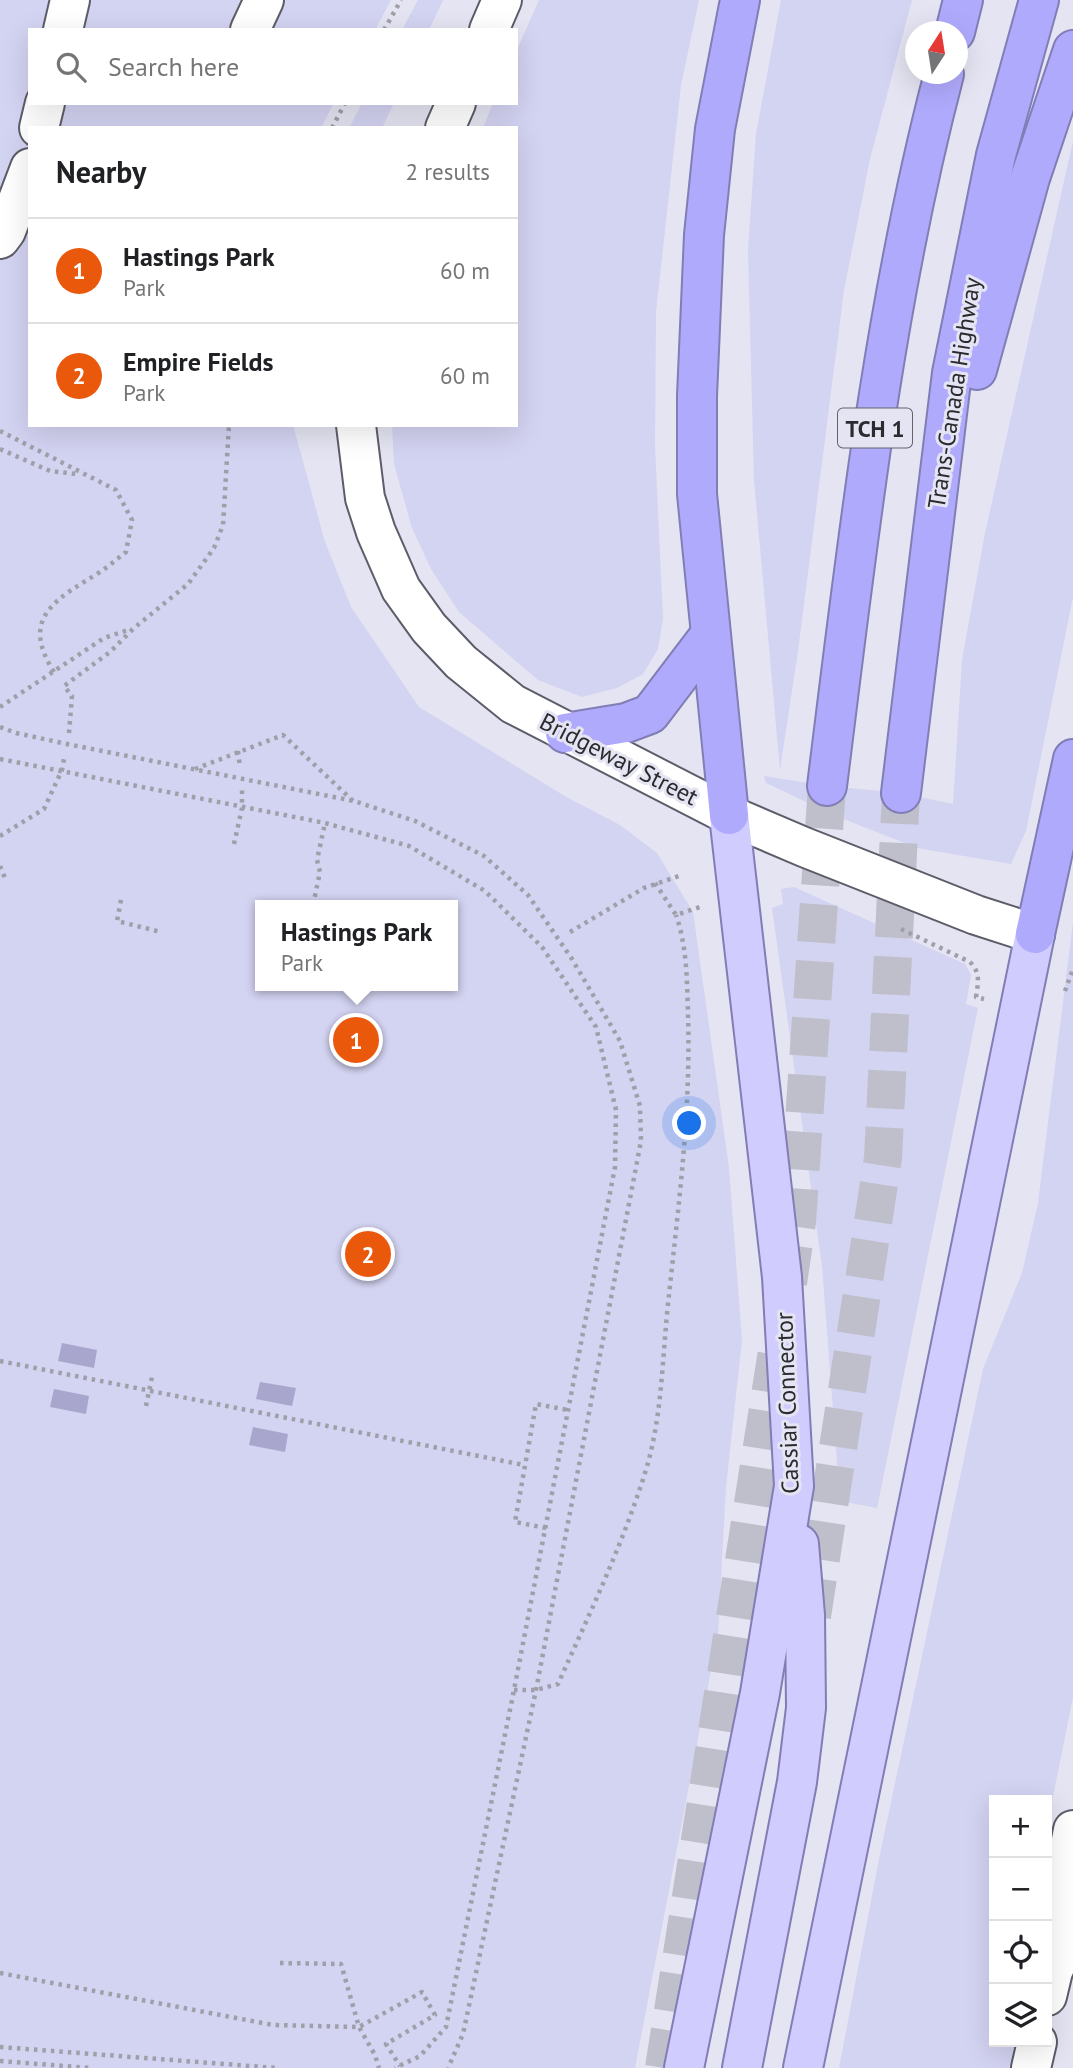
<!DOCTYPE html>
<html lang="en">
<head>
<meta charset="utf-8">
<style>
  body { margin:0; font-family:"PT Sans",sans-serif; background:#f6f6f6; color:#202124 }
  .controls { position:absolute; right:21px; bottom:21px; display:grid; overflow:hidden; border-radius:0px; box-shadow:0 7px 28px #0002 }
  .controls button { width:63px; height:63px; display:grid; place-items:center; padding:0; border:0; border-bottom:2px solid #e0e0e0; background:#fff; color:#202124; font:35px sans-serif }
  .compass { position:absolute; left:905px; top:21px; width:63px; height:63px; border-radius:50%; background:#fff; box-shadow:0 7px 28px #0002; rotate:12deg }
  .you { position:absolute; left:690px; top:1124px; width:24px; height:24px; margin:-18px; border:5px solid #fff; border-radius:50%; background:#1a73e8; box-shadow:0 0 0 10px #1a73e833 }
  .badge { display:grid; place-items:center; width:46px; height:46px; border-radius:50%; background:#ea580c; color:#fff; font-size:23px; font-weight:700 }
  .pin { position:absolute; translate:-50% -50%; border:4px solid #fff; box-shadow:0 2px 7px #0006 }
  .popup { position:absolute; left:255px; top:900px; width:203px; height:91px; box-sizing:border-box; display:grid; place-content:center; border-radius:0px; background:#fff; filter:drop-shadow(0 2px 5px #0005); font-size:23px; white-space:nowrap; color:#757577 }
  .popup b { font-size:26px; color:#202124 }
  .popup::after { content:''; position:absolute; left:50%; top:100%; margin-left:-14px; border:14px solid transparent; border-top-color:#fff }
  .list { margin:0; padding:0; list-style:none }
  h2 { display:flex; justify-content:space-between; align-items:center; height:91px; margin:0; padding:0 28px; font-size:30px }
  h2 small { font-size:23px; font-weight:400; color:#757577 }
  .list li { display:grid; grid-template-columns:46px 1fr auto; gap:21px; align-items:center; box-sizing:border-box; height:105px; padding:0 28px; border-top:2px solid #e0e0e0 }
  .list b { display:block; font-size:26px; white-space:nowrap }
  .list p { margin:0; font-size:23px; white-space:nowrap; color:#757577 }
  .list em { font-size:23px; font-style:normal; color:#757577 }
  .icon { flex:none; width:38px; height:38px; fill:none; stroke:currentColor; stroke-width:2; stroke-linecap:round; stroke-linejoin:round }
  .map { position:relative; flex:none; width:1073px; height:2068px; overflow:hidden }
  .search { position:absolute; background:#fff; box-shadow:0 7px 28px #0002; left:28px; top:28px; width:490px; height:77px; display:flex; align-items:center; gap:18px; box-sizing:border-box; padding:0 24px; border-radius:0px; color:#757577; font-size:26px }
  .panel { position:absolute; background:#fff; box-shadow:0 7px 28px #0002; left:28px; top:126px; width:490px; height:301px; border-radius:0px }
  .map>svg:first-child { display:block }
  .green { fill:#d3d3f2; fill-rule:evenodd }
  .building { fill:#a8a6cd }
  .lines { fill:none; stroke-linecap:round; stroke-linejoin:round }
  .highway-tunnel { stroke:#bfbfcb; stroke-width:38; stroke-dasharray:38 19; stroke-linecap:butt }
  .minor-casing { stroke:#5d5d69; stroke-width:42 }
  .major-casing { stroke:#817db5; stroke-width:42 }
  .highway-casing { stroke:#817db5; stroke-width:42 }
  .path { stroke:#9f9fa9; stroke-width:4.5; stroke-dasharray:3.5 5; stroke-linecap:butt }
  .minor { stroke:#fff; stroke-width:38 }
  .major { stroke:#d0ccfe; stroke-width:38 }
  .highway { stroke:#b0aafd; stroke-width:38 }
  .labels { text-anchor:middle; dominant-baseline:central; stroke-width:6; stroke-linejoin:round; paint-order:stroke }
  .shield { fill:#e4e4f2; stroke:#62626a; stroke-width:2 }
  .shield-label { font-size:23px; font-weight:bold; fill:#2a2a2f }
  .street-label { font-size:24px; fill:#2a2a2f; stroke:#e4e4f2 }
</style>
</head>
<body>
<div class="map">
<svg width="1073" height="2068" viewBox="0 0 1073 2068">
  <rect width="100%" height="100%" fill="#e4e4f2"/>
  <g class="green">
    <path d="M0 0H391L375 30H30V103H334L321 128H30V425H293L325 542 351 607 419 707 568 798 620 825 657 853 693 912 729 1168 742 1340 726 1487 718 1634 635 2068H0ZM260 905H452V986H260Z"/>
    <path d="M418 0H443L429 30H402Z"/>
    <path d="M539 0H699L681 85 656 312 655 446 663 619 658 649 643 674 617 688 582 697 538 680 459 612 431 569 412 528 394 464 392 425H516V128H483L493 103H516V52Z"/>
    <path d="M781 0H912L870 159 844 290 798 651 780 770 754 480 748 250 756 134Z"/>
    <path d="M362 103H394L382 128H349Z"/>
    <path d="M1073 141V597L1026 831 1011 864 917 848 836 816 766 783 764 776 827 786 901 793 953 804 962 660 985 533Z"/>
    <path d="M794 887 965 964 971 975 966 1004 978 1008 877 1508 840 1501 822 1266 772 908 783 904 781 889Z"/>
    <path d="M1073 922V1697L1047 1826V1800H994V2042H1019L1014 2068H839L880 1854 983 1369 1022 1273 1038 1203Z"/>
  </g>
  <g class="building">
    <path d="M62 1343 97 1350 94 1368 58 1361Z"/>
    <path d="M260 1382 296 1388 292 1406 256 1399Z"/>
    <path d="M54 1389 89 1396 86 1414 50 1407Z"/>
    <path d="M253 1427 288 1434 285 1452 249 1445Z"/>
  </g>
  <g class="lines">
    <g class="highway-tunnel">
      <path d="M788 1283 797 1222 827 786"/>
      <path d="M812 1616 883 1158 901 793"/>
      <path d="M664 2068 778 1345"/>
    </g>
    <defs>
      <g id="minor">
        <path d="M63 30 70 0"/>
        <path d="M250 30 264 0"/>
        <path d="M489 30 502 0"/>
        <path d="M39 128 45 103"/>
        <path d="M445 128 456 103"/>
        <path d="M0 239 6 231 30 168"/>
        <path d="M356 425 365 498 376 532 401 589 429 628 461 662 513 704 729 815 804 847 976 915 1035 934"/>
        <path d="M1073 1830 1055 1923 1058 1935 1073 1954"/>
        <path d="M1047 1996 1053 1971 1065 1945"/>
        <path d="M1031 2068 1037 2042"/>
      </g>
      <g id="major">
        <path d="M684 2068 760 1693 794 1486 782 1277 729 815"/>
        <path d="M742 2068 797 1782 806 1708 805 1615 799 1544"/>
        <path d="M803 2068 1035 934"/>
      </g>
      <g id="highway">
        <path d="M955 32 963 0"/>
        <path d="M977 370 1030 178 1073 50"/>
        <path d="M565 733 626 723 650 714 710 635"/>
        <path d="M827 786C857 547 883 307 944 74"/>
        <path d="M901 793 952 373 996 155 1039 0"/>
        <path d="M729 815 697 494V396L704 235 715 129 740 0"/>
        <path d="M1035 934 1073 759"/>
      </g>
    </defs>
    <use href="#minor" class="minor-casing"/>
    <use href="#major" class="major-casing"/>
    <use href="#highway" class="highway-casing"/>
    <g class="path">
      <path d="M384 30 401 0"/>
      <path d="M332 128 345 103"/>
      <path d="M0 431 116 490 132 520 126 552C117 559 109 566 100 572 59 598 18 616 54 672"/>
      <path d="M0 449 50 471 77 474"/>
      <path d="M0 707 104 638 131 629"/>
      <path d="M0 727 16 733 67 744 354 801 415 821 484 856 528 895 572 959 620 1041 640 1106 641 1141 536 1690 463 2034 448 2068"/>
      <path d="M69 733 72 696 64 686 110 652 134 628 188 584 214 548 223 525 229 425"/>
      <path d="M238 751 240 767"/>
      <path d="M0 759 325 823 409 846 485 891 542 947 596 1027 616 1110 615 1167 514 1690 446 2027 420 2056 395 2068"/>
      <path d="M195 769 283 735 353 801"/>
      <path d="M0 836 44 809 62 770 64 759"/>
      <path d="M234 844 242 808V788"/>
      <path d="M0 866 5 878"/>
      <path d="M655 883 676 915 703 906"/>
      <path d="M121 900 117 921 161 932"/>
      <path d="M313 905 320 872 317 860 325 823"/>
      <path d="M901 929 970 962C981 973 978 983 976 997L984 999"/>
      <path d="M570 932 644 888 682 875"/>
      <path d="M1065 991 1073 969"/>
      <path d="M0 1361 524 1465"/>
      <path d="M146 1406 152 1377"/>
      <path d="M546 1528 515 1522 536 1404 568 1410"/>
      <path d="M514 1690H536L558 1684C589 1615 622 1546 645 1473 663 1416 662 1354 669 1295 679 1201 691 1109 688 1014 687 981 687 946 676 915"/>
      <path d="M280 1963 341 1964 359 2027 375 2055 379 2068"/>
      <path d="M0 1973 273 2025 359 2027 422 1992 435 2015 386 2044 400 2066"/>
      <path d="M0 2047 277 2068"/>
      <path d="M0 2061 90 2068"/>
    </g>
    <use href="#minor" class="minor"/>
    <use href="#major" class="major"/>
    <use href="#highway" class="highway"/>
  </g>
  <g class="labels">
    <rect class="shield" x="838" y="408.5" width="74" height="39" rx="5"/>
    <g class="shield-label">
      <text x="875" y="428">TCH 1</text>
    </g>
    <g class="street-label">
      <text transform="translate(954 393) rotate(-81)">Trans-Canada Highway</text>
      <text transform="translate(619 759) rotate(27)">Bridgeway Street</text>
      <text transform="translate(787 1403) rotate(-92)">Cassiar Connector</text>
    </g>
  </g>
</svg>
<div class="controls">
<button>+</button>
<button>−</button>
<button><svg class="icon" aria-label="locate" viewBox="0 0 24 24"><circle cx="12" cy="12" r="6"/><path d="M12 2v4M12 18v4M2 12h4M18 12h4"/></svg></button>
<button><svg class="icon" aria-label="layers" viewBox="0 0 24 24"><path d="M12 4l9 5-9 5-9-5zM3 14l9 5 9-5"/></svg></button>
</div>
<svg class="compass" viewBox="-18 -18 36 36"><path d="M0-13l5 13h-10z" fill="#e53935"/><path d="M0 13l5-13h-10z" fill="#757577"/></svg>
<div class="you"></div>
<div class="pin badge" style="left:356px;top:1040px">1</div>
<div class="popup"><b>Hastings Park</b>Park</div>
<div class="pin badge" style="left:368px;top:1254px">2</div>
<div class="search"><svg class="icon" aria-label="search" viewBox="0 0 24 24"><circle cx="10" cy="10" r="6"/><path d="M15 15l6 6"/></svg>Search here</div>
<section class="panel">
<h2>Nearby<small>2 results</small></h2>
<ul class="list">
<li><span class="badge">1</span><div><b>Hastings Park</b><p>Park</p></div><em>60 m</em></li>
<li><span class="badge">2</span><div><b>Empire Fields</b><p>Park</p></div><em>60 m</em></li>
</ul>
</section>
</div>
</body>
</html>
